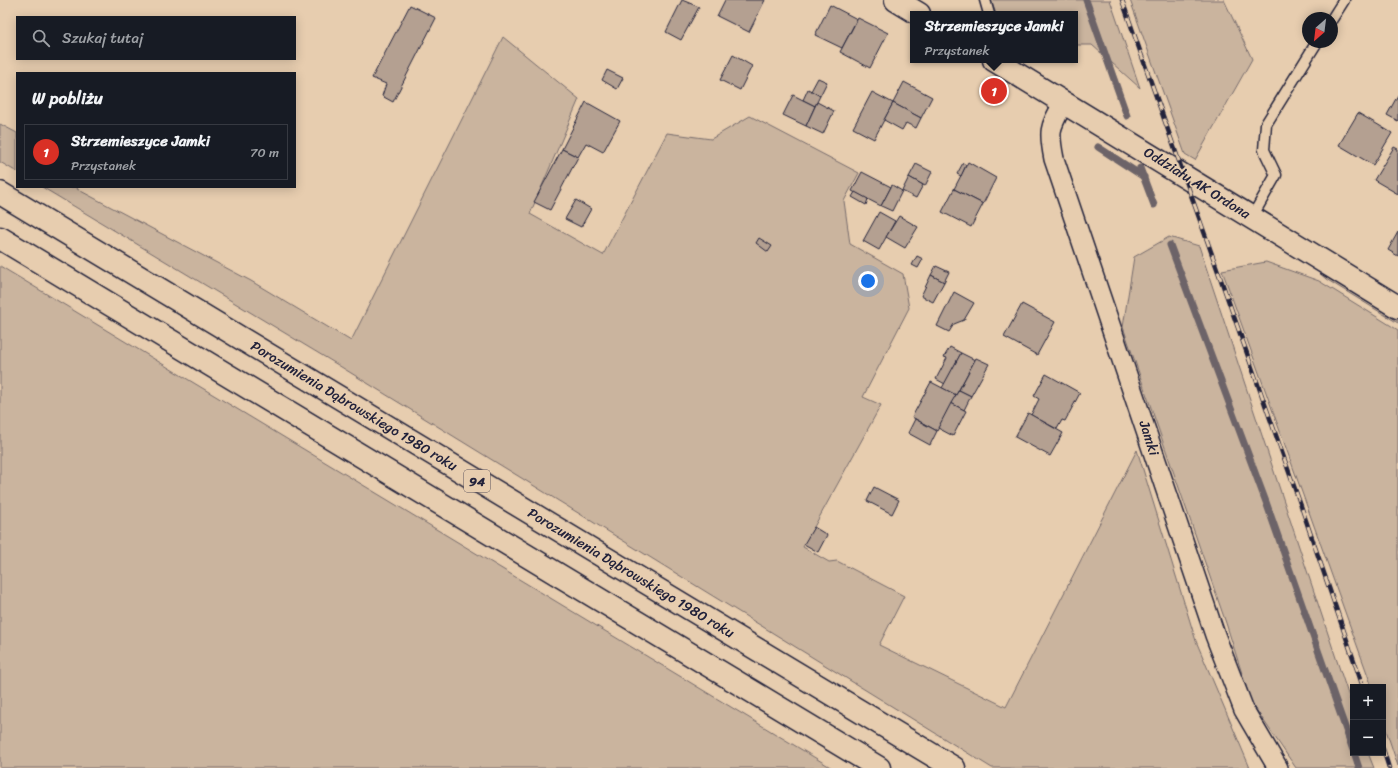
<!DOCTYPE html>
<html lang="pl">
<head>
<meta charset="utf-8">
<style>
  body { margin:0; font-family:Sriracha,sans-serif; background:#20242c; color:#f1f3f6 }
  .controls { position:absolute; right:12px; bottom:12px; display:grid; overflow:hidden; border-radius:0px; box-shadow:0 2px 10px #0003 }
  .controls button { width:36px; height:36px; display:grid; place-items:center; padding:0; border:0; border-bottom:1px solid #363941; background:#171b24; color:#f1f3f6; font:20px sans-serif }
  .compass { position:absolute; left:1302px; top:12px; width:36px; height:36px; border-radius:50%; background:#171b24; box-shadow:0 2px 10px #0003; rotate:208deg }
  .you { position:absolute; left:868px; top:281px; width:14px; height:14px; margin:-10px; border:3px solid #fff; border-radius:50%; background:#1a73e8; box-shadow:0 0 0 6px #1a73e833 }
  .badge { display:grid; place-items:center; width:26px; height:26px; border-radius:50%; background:#d93025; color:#fff; font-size:13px; font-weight:700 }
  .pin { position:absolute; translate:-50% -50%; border:2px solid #fff; box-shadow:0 1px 4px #0006 }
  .popup { position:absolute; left:910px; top:11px; width:168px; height:52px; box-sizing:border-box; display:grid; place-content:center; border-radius:0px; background:#171b24; filter:drop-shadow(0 1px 3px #0005); font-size:13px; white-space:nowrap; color:#9ea1a6 }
  .popup b { font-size:15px; color:#f1f3f6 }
  .popup::after { content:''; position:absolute; left:50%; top:100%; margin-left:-8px; border:8px solid transparent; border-top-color:#171b24 }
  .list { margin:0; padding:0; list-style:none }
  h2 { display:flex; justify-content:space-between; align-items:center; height:52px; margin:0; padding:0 16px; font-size:17px }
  h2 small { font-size:13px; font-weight:400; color:#9ea1a6 }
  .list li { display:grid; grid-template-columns:26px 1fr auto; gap:12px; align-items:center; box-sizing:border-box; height:56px; margin:0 8px 8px; padding:0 8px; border:1px solid #363941; border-radius:0px }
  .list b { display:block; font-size:15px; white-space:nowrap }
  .list p { margin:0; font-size:13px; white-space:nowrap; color:#9ea1a6 }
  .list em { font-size:13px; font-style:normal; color:#9ea1a6 }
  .icon { flex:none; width:22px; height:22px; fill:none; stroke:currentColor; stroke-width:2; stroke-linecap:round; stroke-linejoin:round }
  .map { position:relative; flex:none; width:1398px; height:768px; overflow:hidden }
  .search { position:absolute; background:#171b24; box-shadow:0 2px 10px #0003; left:16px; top:16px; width:280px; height:44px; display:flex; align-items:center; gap:10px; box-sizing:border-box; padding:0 14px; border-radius:0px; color:#9ea1a6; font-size:15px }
  .panel { position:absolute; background:#171b24; box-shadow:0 2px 10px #0003; left:16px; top:72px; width:280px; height:116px; border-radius:0px }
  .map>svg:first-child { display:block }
  .green { fill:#cab49e; stroke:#766b6c }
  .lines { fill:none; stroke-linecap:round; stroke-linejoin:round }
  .stream { stroke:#6c6367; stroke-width:7 }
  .building { fill:#b4a091; stroke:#22223b }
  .service-casing { stroke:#22223b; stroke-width:13 }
  .minor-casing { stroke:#22223b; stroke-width:22 }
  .tertiary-casing { stroke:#22223b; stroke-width:25 }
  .primary-casing { stroke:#22223b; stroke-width:25 }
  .service { stroke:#e7cdaf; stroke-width:10 }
  .minor { stroke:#e7cdaf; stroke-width:19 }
  .tertiary { stroke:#e7cdaf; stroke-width:22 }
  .primary { stroke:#e7cdaf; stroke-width:22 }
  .rail-casing { stroke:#22223b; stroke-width:4.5 }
  .rail { stroke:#e7cdaf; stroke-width:3; stroke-dasharray:9; stroke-linecap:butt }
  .labels { text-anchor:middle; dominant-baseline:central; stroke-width:3.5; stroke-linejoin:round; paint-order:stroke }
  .shield { fill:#e7cdaf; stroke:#5d555e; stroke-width:1 }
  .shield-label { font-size:13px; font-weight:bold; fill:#22223b }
  .street-label { font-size:14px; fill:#22223b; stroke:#e7cdaf }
</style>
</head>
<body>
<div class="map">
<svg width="1398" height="768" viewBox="0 0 1398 768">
  <rect width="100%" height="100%" fill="#e7cdaf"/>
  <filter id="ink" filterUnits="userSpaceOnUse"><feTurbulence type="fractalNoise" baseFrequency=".025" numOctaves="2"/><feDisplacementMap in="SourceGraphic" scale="8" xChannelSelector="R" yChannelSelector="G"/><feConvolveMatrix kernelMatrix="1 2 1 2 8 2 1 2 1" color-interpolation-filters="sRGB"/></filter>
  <g filter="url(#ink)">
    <g class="green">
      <path d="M991 0H1110L1140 88 1092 45H1075V14H996Z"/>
      <path d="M1130 0H1224L1252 59 1195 160 1185 154Z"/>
      <path d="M503 37 579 99 530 214 603 255 667 133 711 139 750 116 859 173 844 201 850 244 903 274 909 308 863 397 881 405 803 547 829 562 837 561 904 596 879 645 1006 707 1137 450 1196 641 1250 768H992L338 365 42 187H78L77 189 251 281 351 341Z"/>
      <path d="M0 124 17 133V172L0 162Z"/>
      <path d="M1169 237 1199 246 1353 709V753H1368L1374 768H1296L1251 702 1226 623 1123 327 1134 257Z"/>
      <path d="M1266 262 1319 281 1398 330V766L1383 721V687H1372L1222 270Z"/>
      <path d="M0 266 832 768H0Z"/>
      <path d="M1317 271 1398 321V323L1326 279Z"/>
    </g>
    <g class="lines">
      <g class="stream">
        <path d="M1086 0 1127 116"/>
        <path d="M1098 147 1144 177"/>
        <path d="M1140 168 1154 205"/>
        <path d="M1170 245 1266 502 1353 750"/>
        <path d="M1354 753 1359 768"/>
      </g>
    </g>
    <g class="building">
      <path d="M682 0 699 7 681 40 666 32Z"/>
      <path d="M725 0H765L749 32 717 16Z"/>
      <path d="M410 5 436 18 393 102 382 96 386 84 372 78Z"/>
      <path d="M830 5 857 19 842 48 815 35Z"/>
      <path d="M858 18 888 33 870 68 840 52Z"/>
      <path d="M733 55 752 66 740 90 720 80Z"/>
      <path d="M607 70 623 78 617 89 602 80Z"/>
      <path d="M818 78 827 82 820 96 811 91Z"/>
      <path d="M904 82 932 97 921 118 893 103Z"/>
      <path d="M808 89 820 96 815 106 803 100Z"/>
      <path d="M872 92 893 103 874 139 853 128Z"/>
      <path d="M793 95 815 106 806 126 783 115Z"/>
      <path d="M1398 95V121L1387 115Z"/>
      <path d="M586 102 620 121 603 152 586 143 578 157 562 149Z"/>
      <path d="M817 102 834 111 823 134 806 126Z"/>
      <path d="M893 103 921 118 916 128 906 123 902 130 884 120Z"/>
      <path d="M1358 113 1392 133 1373 165 1339 145Z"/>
      <path d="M1394 147 1398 149V194L1374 180Z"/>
      <path d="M562 149 578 157 550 210 534 202Z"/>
      <path d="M968 162 996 178 983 204 954 189Z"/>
      <path d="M963 163 966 165 961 176 957 174Z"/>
      <path d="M916 164 932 172 925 186 909 177Z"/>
      <path d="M862 172 891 187 881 206 852 191Z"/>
      <path d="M909 177 923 185 916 198 902 191Z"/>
      <path d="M892 185 902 191 892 211 881 206Z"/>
      <path d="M954 189 983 204 971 227 942 212Z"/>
      <path d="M855 192 868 199 866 205 852 197Z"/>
      <path d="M576 200 591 209 581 227 565 219Z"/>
      <path d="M879 212 895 221 879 250 863 241Z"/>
      <path d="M899 216 918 227 905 248 886 237Z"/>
      <path d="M1398 232V256L1388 250Z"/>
      <path d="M759 238 772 246 768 252 756 243Z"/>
      <path d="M917 256 923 259 918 268 912 265Z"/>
      <path d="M936 266 949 272 944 282 931 275Z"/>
      <path d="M931 275 944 282 933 302 921 296Z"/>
      <path d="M954 292 974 303 964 320 954 324 949 332 937 326Z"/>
      <path d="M1022 304 1055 322 1037 355 1004 337Z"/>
      <path d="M950 347 961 353 945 384 936 379 947 358 944 357Z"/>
      <path d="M961 353 975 360 956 395 942 388Z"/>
      <path d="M976 358 989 364 971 396 959 390Z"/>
      <path d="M1046 374 1080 393 1065 421 1062 420 1057 429 1031 415 1039 399 1034 396Z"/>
      <path d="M931 382 956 395 937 431 912 417Z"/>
      <path d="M959 390 971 396 964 410 951 403Z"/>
      <path d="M951 403 966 411 953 436 938 428Z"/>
      <path d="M1028 413 1063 433 1050 456 1015 437Z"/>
      <path d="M915 419 937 431 930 445 908 433Z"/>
      <path d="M874 487 899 500 892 514 867 501Z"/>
      <path d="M814 527 827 535 818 552 804 544Z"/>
    </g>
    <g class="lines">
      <defs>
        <g id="service">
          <path d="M985 0 989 14"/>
          <path d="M1332 19 1344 0"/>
          <path d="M1252 217 1276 175 1264 150 1266 124 1317 42"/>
        </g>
        <path id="minor" d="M1064 102C1050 128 1048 129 1054 159L1215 635 1244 710 1278 768"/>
        <g id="tertiary">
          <path d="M896 0 919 14"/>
          <path d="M994 60 1398 307"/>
        </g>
        <g id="primary">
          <path d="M0 193 954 768"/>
          <path d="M0 238 879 768"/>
        </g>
      </defs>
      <use href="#service" class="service-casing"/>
      <use href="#minor" class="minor-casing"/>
      <use href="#tertiary" class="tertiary-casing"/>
      <use href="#primary" class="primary-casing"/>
      <use href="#service" class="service"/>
      <use href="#minor" class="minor"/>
      <use href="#tertiary" class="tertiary"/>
      <use href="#primary" class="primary"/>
      <defs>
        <g id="rail">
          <path d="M1122 0 1301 506 1363 687"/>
          <path d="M1383 749 1389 768"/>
        </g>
      </defs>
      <use href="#rail" class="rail-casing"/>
      <use href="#rail" class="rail"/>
    </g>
  </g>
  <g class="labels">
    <rect class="shield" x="464" y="470" width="26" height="22" rx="3"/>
    <g class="shield-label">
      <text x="477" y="481">94</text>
    </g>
    <g class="street-label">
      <text transform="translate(1197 183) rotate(32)">Oddziału AK Ordona</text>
      <text transform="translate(354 406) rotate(31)">Porozumienia Dąbrowskiego 1980 roku</text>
      <text transform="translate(1149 438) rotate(72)">Jamki</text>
      <text transform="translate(631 573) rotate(31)">Porozumienia Dąbrowskiego 1980 roku</text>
    </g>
  </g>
</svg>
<div class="controls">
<button>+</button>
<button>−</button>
</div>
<svg class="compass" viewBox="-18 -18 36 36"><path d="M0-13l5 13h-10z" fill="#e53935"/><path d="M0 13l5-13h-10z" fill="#9ea1a6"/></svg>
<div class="you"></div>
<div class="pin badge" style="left:994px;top:91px">1</div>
<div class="popup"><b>Strzemieszyce Jamki</b>Przystanek</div>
<div class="search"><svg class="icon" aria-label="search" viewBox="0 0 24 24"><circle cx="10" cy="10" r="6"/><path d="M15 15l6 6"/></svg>Szukaj tutaj</div>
<section class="panel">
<h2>W pobliżu<small></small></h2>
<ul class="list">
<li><span class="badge">1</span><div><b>Strzemieszyce Jamki</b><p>Przystanek</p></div><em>70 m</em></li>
</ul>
</section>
</div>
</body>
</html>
